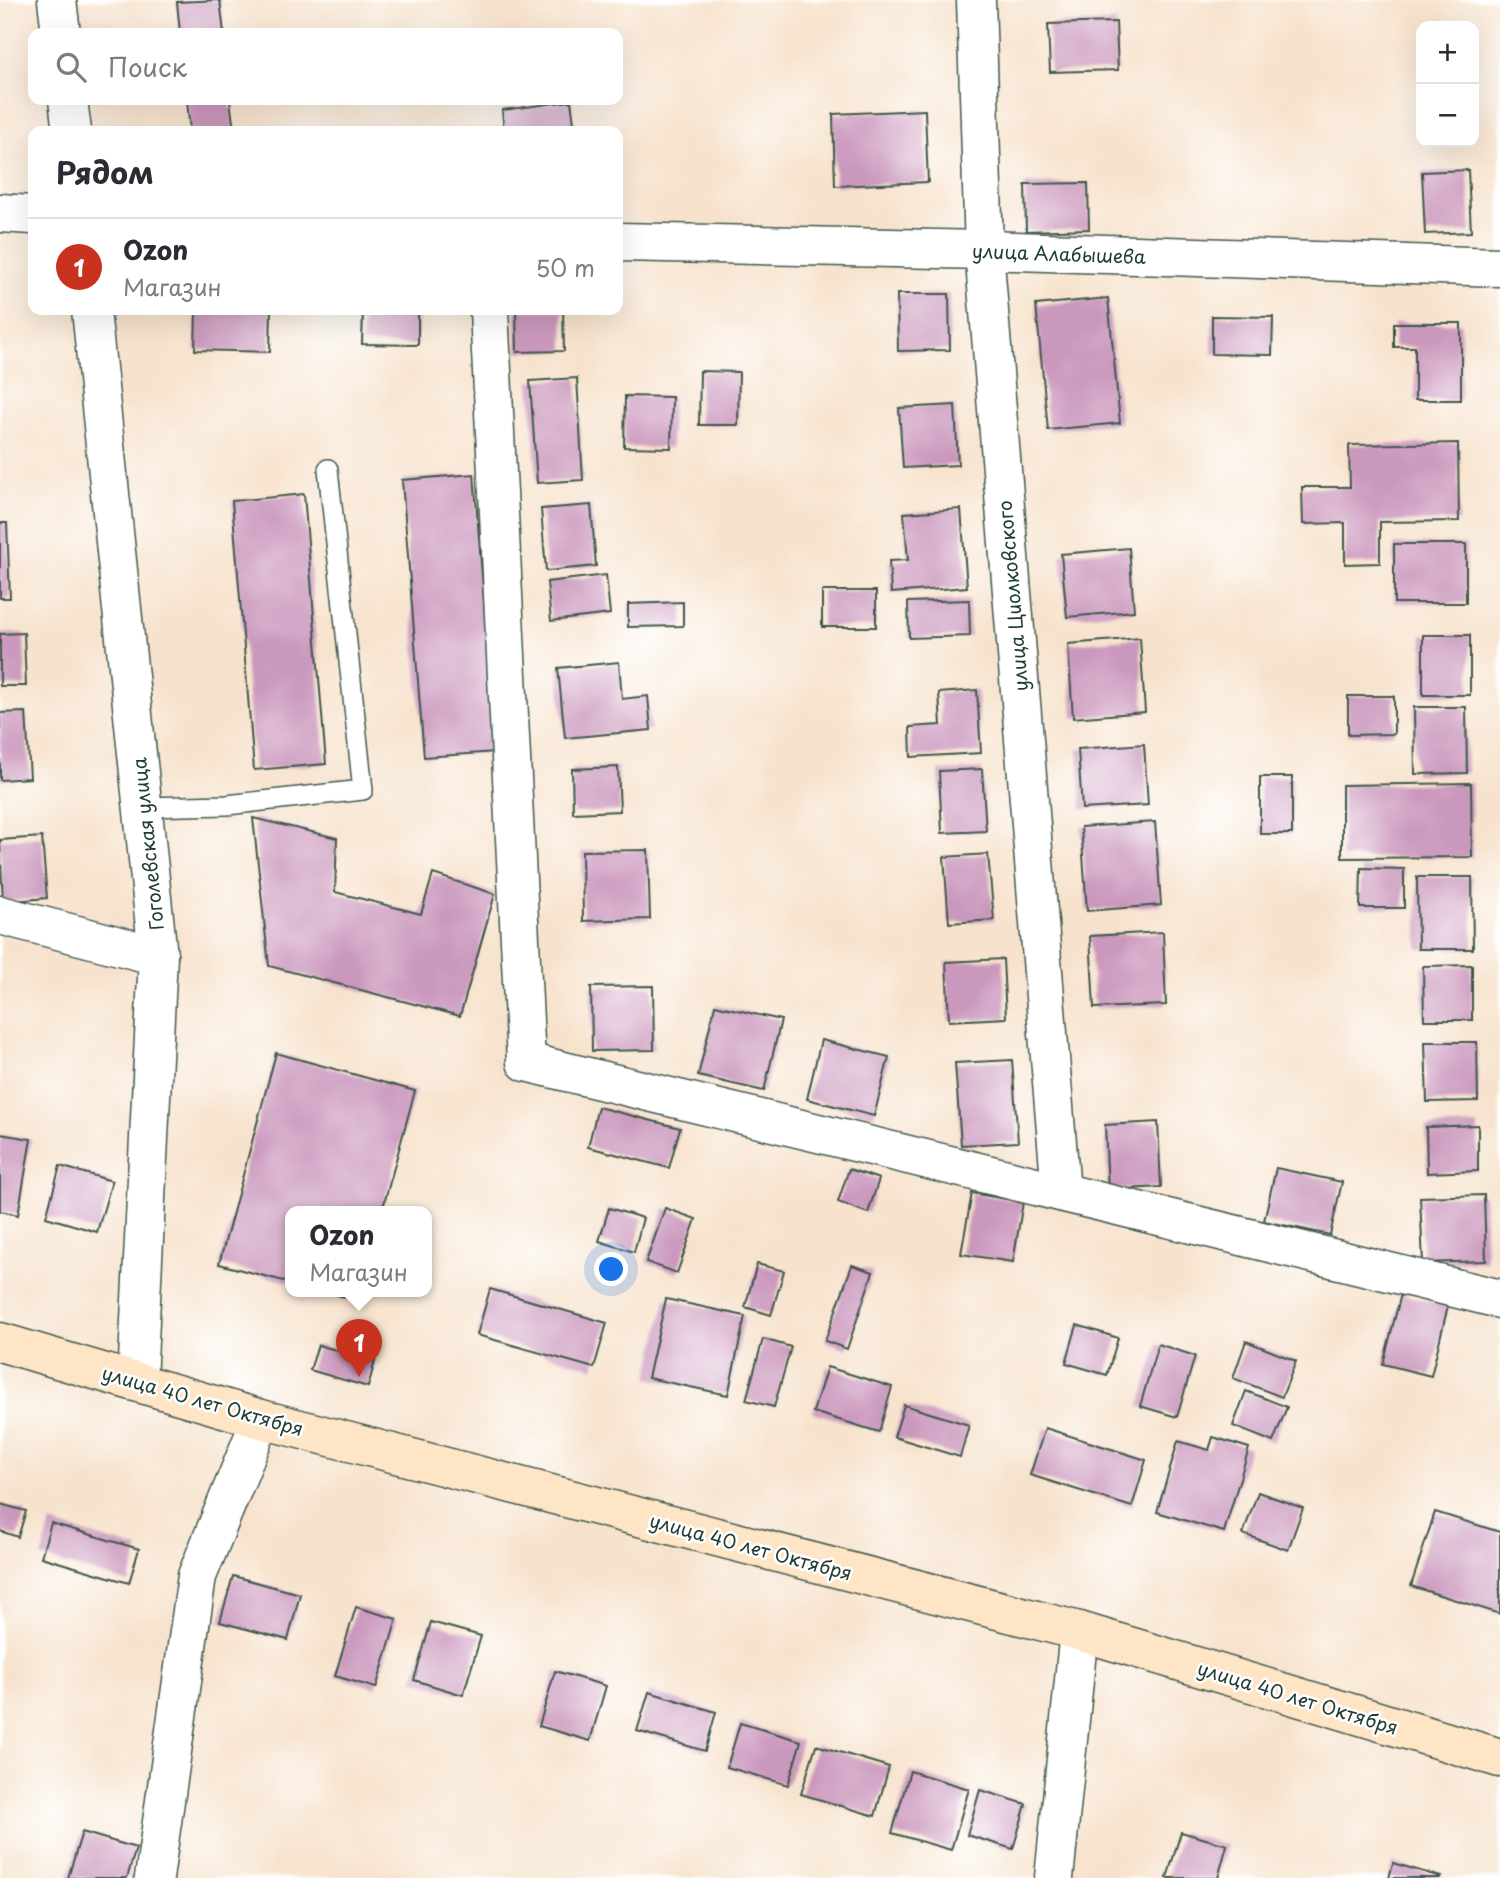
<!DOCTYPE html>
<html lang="ru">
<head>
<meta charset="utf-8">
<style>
  body { margin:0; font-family:"Playpen Sans",sans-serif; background:#f7f7f7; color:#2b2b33 }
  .controls { position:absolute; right:21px; top:21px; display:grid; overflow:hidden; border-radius:14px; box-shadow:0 7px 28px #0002 }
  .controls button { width:63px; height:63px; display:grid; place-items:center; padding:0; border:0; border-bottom:2px solid #e1e1e2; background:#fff; color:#2b2b33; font:35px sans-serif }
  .you { position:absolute; left:612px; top:1270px; width:24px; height:24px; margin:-18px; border:5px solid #fff; border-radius:50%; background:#1a73e8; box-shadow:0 0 0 10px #1a73e833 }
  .badge { display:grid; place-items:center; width:46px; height:46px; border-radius:50%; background:#c8321e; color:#fff; font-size:23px; font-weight:700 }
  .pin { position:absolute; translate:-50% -58px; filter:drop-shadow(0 2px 4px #0008) }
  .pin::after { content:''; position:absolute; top:37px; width:24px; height:21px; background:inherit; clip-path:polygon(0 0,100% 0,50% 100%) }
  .popup { position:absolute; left:285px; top:1206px; width:147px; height:91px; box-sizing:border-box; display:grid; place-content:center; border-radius:14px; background:#fff; filter:drop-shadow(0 2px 5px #0005); font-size:23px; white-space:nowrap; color:#7c7c81 }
  .popup b { font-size:26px; color:#2b2b33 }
  .popup::after { content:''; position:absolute; left:50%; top:100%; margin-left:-14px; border:14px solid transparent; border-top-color:#fff }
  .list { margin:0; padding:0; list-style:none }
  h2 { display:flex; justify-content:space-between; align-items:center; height:91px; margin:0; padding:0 28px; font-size:30px }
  h2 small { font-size:23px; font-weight:400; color:#7c7c81 }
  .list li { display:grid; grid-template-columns:46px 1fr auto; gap:21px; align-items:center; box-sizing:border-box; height:98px; padding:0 28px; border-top:2px solid #e1e1e2 }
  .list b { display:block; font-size:26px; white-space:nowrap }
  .list p { margin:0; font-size:23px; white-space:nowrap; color:#7c7c81 }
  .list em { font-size:23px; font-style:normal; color:#7c7c81 }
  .icon { flex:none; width:38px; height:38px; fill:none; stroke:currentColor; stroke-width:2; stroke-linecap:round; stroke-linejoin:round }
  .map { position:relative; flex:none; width:1500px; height:1878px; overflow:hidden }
  .search { position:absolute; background:#fff; box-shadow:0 7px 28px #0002; left:28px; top:28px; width:595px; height:77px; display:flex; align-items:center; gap:18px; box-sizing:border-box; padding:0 24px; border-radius:14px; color:#7c7c81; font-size:26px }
  .panel { position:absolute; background:#fff; box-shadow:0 7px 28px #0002; left:28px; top:126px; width:595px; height:189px; border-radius:14px }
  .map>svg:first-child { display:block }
  .building { fill:#cb98bd }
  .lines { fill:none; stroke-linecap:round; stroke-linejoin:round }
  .lane-casing { stroke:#3f564b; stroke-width:22 }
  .street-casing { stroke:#3f564b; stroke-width:41 }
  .secondary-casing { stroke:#3f564b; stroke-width:41 }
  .lane { stroke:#fff; stroke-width:19 }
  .street { stroke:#fff; stroke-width:38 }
  .secondary { stroke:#fee5c5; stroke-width:38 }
  .labels { text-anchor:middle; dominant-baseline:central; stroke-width:5; stroke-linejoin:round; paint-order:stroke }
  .street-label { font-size:19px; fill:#1f3d34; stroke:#fff }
</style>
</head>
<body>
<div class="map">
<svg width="1500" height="1878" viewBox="0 0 1500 1878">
  <rect width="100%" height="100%" fill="#fff"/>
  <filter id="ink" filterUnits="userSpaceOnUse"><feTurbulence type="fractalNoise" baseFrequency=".0143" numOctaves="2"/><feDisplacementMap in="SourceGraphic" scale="14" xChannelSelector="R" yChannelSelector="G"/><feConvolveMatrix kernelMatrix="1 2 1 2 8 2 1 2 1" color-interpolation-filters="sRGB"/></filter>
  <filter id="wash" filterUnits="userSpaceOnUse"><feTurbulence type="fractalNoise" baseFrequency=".00686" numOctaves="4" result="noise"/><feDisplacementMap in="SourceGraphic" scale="28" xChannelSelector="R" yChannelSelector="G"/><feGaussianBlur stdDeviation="1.57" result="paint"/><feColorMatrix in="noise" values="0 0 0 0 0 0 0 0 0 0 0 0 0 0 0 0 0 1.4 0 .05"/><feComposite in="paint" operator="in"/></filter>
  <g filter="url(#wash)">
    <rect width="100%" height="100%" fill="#f7e3cd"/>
    <g id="blocks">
      <g class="building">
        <path d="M220 0 224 33H180L177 2Z"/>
        <path d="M1116 22 1118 70 1050 72 1048 24Z"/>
        <path d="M187 100H230L234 131H190Z"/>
        <path d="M571 101 575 131H504L502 110Z"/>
        <path d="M925 110 928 182 835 186 833 114Z"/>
        <path d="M1468 170 1471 232 1425 234 1422 172Z"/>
        <path d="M1088 183 1089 229 1026 231 1025 184Z"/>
        <path d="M897 294H949L950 350 898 351Z"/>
        <path d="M1108 298 1120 423 1048 430 1036 305Z"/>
        <path d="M196 310H271L270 352 195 350Z"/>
        <path d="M363 310H418V345L362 344Z"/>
        <path d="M516 310H563L564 351 517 352Z"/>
        <path d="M1212 316 1273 317 1272 355 1212 354Z"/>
        <path d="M1394 323H1461V400H1415V347H1394Z"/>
        <path d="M700 371 739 372 738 425H699Z"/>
        <path d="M577 378 583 480 537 483 530 381Z"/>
        <path d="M625 396 672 397 671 448 624 447Z"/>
        <path d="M955 405 958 465 903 468 899 408Z"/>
        <path d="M1458 443 1459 521 1380 522V563L1345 564V523L1303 524 1302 487H1350L1349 445Z"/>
        <path d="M474 474 496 752 424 757 402 480Z"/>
        <path d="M304 494 326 764 254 770 232 501Z"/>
        <path d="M591 505 596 566 546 571 541 509Z"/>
        <path d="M961 509 967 587 891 593 889 561 908 560 904 513Z"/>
        <path d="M0 523H7L10 598H0Z"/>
        <rect x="1394" y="544" width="72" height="59"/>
        <path d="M1129 548 1134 611 1067 617 1061 554Z"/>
        <path d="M606 575 610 614 551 621 547 582Z"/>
        <rect x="822" y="591" width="54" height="36"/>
        <path d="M969 600 970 636 909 638 908 602Z"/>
        <path d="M683 602V626L628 627V604Z"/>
        <path d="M24 633 26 686H0V634Z"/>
        <rect x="1423" y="635" width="47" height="60"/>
        <path d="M1140 638 1145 712 1073 718 1068 644Z"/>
        <path d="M619 662 622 699 648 696 651 730 565 738 558 668Z"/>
        <path d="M977 690 981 753 911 757 910 727 941 725 939 693Z"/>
        <path d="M1348 696H1394V734L1348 735Z"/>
        <path d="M1414 707H1466L1467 773 1415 774Z"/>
        <path d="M26 712 30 778 0 780V713Z"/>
        <path d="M1144 744 1148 805 1082 809 1078 749Z"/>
        <path d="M618 767 620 811 573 813 572 769Z"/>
        <path d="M982 769 986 831 942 833 939 771Z"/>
        <rect x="1260" y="777" width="32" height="57"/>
        <path d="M1471 783 1472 857 1342 858V785Z"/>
        <path d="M253 818 337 838 335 892 421 914 433 874 495 894 460 1016 269 966Z"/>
        <path d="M1155 822 1161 905 1087 911 1081 827Z"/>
        <path d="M42 837 47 898 3 902 0 840Z"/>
        <path d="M648 850 650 919 583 921 582 851Z"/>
        <path d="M988 854 994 920 949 923 944 857Z"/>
        <path d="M1361 868 1404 869V908H1360Z"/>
        <path d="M1417 877H1472L1473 949H1418Z"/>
        <path d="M1163 932 1166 1005 1094 1008 1090 936Z"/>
        <path d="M1003 959 1006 1018 949 1021 946 962Z"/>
        <path d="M1472 965V1020H1424L1423 966Z"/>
        <path d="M653 986 654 1050 592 1051 591 987Z"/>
        <path d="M715 1005 781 1020 764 1091 698 1076Z"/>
        <path d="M821 1040 889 1057 874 1116 807 1099Z"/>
        <path d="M1425 1042H1477L1478 1101 1427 1102Z"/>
        <path d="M276 1053 415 1091 382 1211H291V1283L219 1264Z"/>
        <path d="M1012 1060 1018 1142 961 1145 955 1063Z"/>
        <path d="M598 1107 680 1128 669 1168 588 1147Z"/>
        <path d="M1158 1122 1161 1187 1108 1190 1105 1125Z"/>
        <path d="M1478 1125V1171L1427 1173 1426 1127Z"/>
        <path d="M0 1134 31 1139 18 1215 0 1211Z"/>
        <path d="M60 1166 112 1181 97 1232 46 1217Z"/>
        <path d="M1276 1168 1342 1182 1330 1235 1264 1221Z"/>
        <path d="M849 1169 879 1179 868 1213 838 1202Z"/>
        <path d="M972 1193 1023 1202 1013 1262 961 1254Z"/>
        <path d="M1484 1195 1486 1261 1423 1263 1420 1197Z"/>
        <path d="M609 1208 643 1218 634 1252 599 1241Z"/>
        <path d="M665 1208 696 1219 677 1273 646 1262Z"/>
        <path d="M757 1264 784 1271 771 1315 745 1307Z"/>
        <path d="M852 1265 873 1272 847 1349 825 1341Z"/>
        <path d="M490 1289 607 1323 594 1368 477 1335Z"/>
        <path d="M324 1291H361L358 1301Z"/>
        <path d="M1401 1294 1448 1306 1431 1376 1383 1364Z"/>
        <path d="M666 1299 745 1316 728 1395 648 1378Z"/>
        <path d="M1077 1325 1118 1338 1107 1375 1066 1363Z"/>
        <path d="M763 1339 791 1347 774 1407 746 1400Z"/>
        <path d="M1246 1341 1296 1361 1282 1397 1233 1378Z"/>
        <path d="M1158 1344 1195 1356 1177 1417 1140 1406Z"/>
        <path d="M318 1345 375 1361 368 1387 310 1370Z"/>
        <path d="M827 1367 892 1387 879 1432 813 1412Z"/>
        <path d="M1246 1391 1287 1407 1273 1442 1233 1426Z"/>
        <path d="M904 1405 969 1425 960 1457 894 1437Z"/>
        <path d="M1045 1428 1146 1460 1132 1507 1030 1475Z"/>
        <path d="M1213 1437 1249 1448 1224 1532 1157 1512 1178 1441 1209 1450Z"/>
        <path d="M1258 1492 1303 1508 1288 1550 1243 1534Z"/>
        <path d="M0 1504 26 1511 18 1537 0 1531Z"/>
        <path d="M1435 1512 1500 1532V1614L1411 1586Z"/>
        <path d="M51 1523 139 1549 129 1583 41 1557Z"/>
        <path d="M233 1576 300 1594 288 1640 220 1622Z"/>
        <path d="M356 1607 397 1619 376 1688 335 1676Z"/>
        <path d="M431 1622 481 1636 463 1695 414 1680Z"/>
        <path d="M555 1671 606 1686 590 1741 539 1726Z"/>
        <path d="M649 1692 716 1712 705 1751 637 1731Z"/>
        <path d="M740 1723 801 1741 788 1785 727 1767Z"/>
        <path d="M816 1745 889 1767 875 1816 801 1794Z"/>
        <path d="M910 1771 969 1789 951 1850 892 1833Z"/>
        <path d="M980 1790 1026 1804 1013 1849 967 1835Z"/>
        <path d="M82 1832 136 1848 127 1878H68Z"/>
        <path d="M1181 1832 1227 1845 1218 1878H1167Z"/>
        <path d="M1393 1863 1441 1877 1440 1878H1389Z"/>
      </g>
    </g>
  </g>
  <g filter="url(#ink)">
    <use href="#blocks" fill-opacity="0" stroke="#3f564b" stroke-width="2"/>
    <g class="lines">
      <defs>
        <path id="lane" d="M143 807 227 805 363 790 328 469"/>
        <g id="street">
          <path d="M57 0 61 33"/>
          <path d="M976 0 984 250 1061 1192"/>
          <path d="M68 100 72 131"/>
          <path d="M0 213 33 215"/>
          <path d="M618 242 984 250 1500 267"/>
          <path d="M91 310 158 956 137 1381"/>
          <path d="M489 310 526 1062 1500 1299"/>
          <path d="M0 915 158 956"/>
          <path d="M154 1878 197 1576 261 1419"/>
          <path d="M1054 1878 1079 1631"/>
        </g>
        <path id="secondary" d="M0 1342 261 1419 1079 1631 1500 1758"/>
      </defs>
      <use href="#lane" class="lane-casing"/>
      <use href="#street" class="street-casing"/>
      <use href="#secondary" class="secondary-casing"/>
      <use href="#lane" class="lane"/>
      <use href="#street" class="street"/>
      <use href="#secondary" class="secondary"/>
    </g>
  </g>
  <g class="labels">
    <g class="street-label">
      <text transform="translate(1059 253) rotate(2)">улица Алабышева</text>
      <text transform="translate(1012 596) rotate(-95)">улица Циолковского</text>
      <text transform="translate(147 844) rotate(-96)">Гоголевская улица</text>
      <text transform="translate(203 1400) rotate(16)">улица 40 лет Октября</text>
      <text transform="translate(751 1546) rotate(15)">улица 40 лет Октября</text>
      <text transform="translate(1298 1697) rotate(17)">улица 40 лет Октября</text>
    </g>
  </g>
</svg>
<div class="controls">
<button>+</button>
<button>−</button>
</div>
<div class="you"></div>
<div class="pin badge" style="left:359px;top:1377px">1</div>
<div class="popup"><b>Ozon</b>Магазин</div>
<div class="search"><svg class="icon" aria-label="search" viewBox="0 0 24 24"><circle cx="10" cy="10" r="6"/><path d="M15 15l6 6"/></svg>Поиск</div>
<section class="panel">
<h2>Рядом<small></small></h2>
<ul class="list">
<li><span class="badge">1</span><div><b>Ozon</b><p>Магазин</p></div><em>50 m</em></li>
</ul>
</section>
</div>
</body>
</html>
